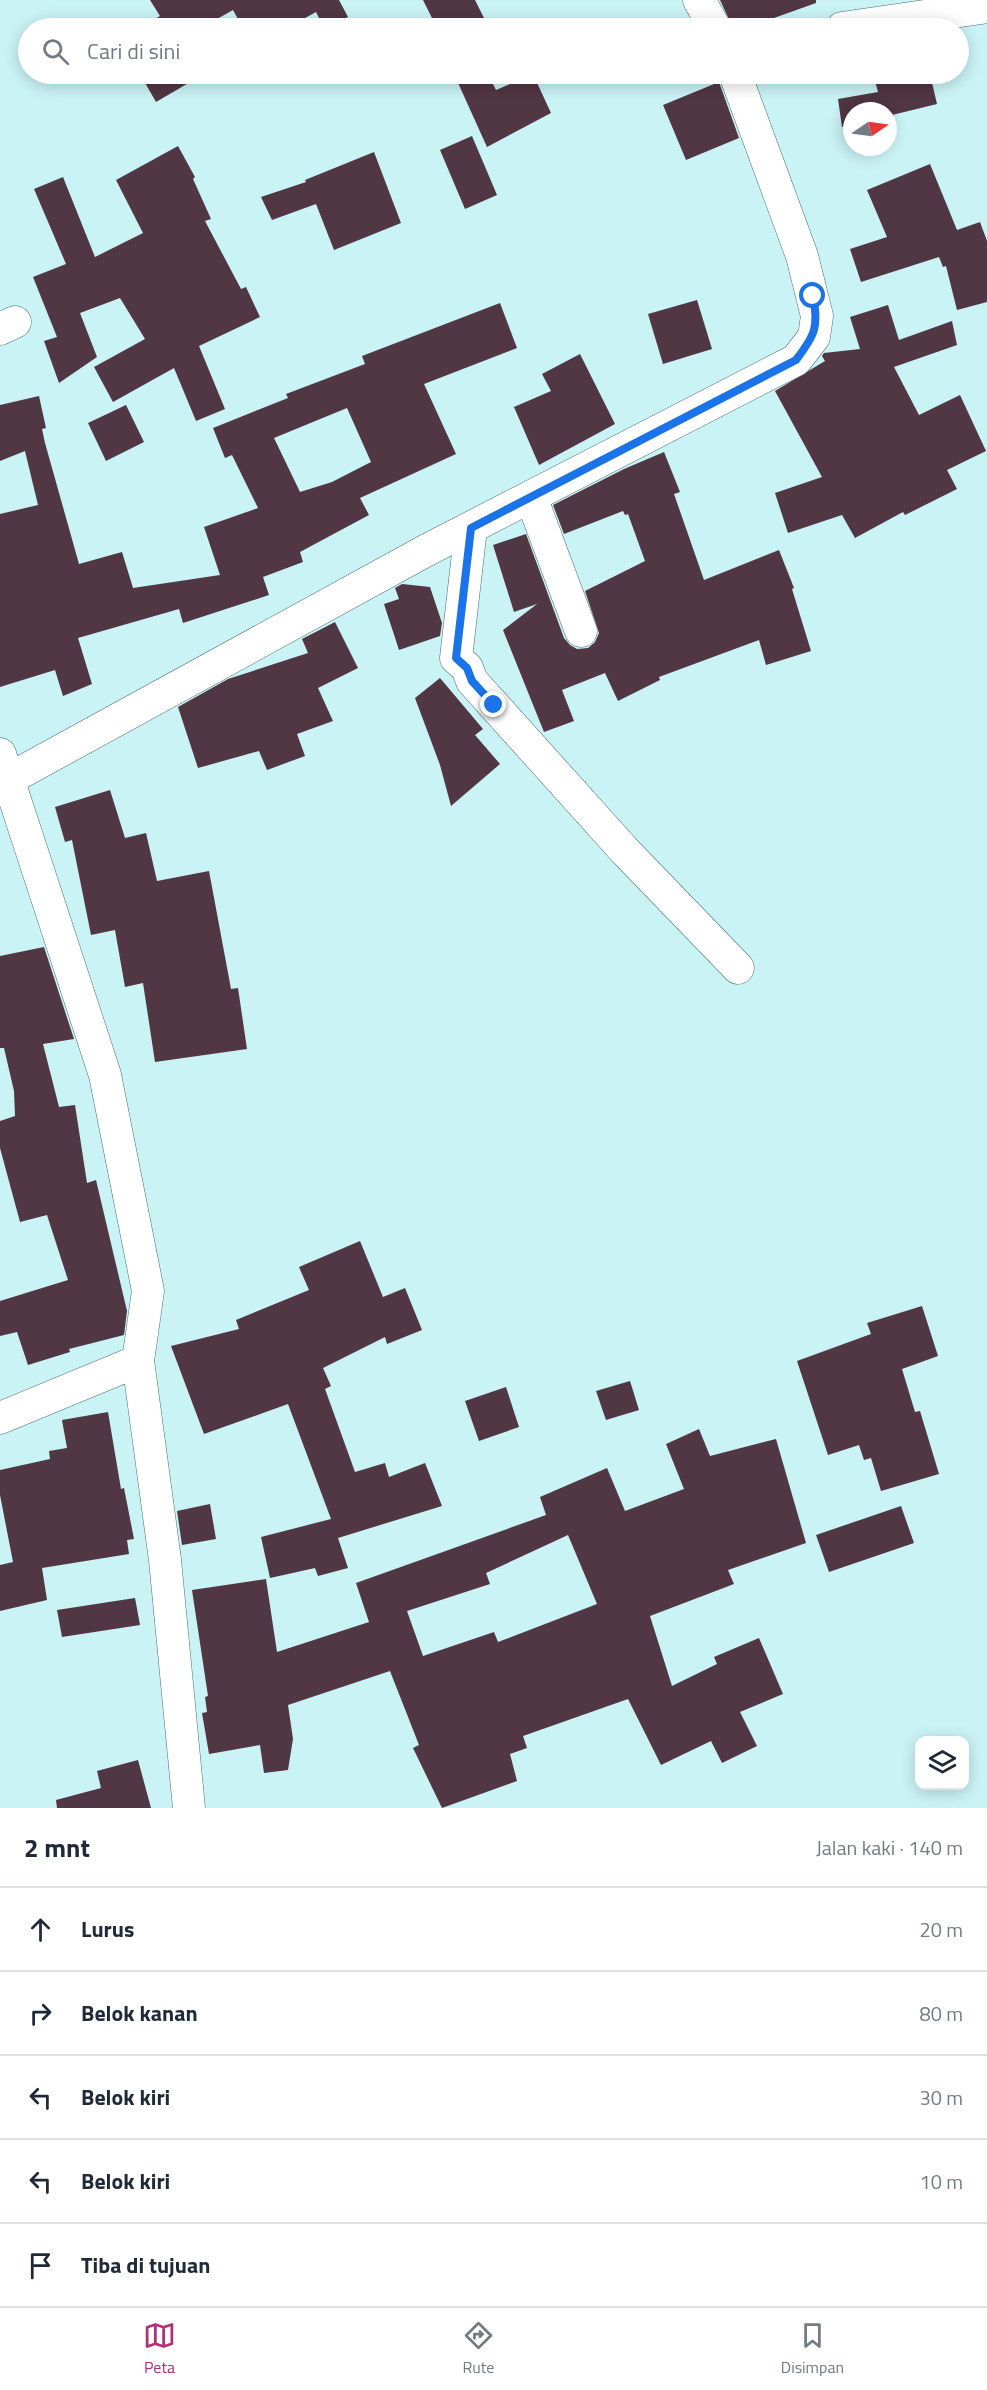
<!DOCTYPE html>
<html lang="id">
<head>
<meta charset="utf-8">
<style>
  body { margin:0; font-family:"Titillium Web",sans-serif; background:#f2f2f3; color:#1f2937 }
  .controls { position:absolute; right:18px; bottom:18px; display:grid; overflow:hidden; border-radius:12px; box-shadow:0 3px 15px #0003 }
  .controls button { width:54px; height:54px; display:grid; place-items:center; padding:0; border:0; border-bottom:2px solid #e0e1e3; background:#fff; color:#1f2937; font:30px sans-serif }
  .compass { position:absolute; left:843px; top:102px; width:54px; height:54px; border-radius:50%; background:#fff; box-shadow:0 3px 15px #0003; rotate:77deg }
  .stop { position:absolute; width:18px; height:18px; margin:-14px; border:4px solid #1a73e8; border-radius:50%; background:#fff }
  .stop.end { background:#1a73e8; border-color:#fff; box-shadow:0 2px 6px #0008 }
  .list { margin:0; padding:0; list-style:none }
  h2 { display:flex; justify-content:space-between; align-items:center; height:78px; margin:0; padding:0 24px; font-size:26px }
  h2 small { font-size:20px; font-weight:400; color:#747a83 }
  .list li { display:grid; grid-template-columns:39px 1fr auto; gap:18px; align-items:center; box-sizing:border-box; height:84px; padding:0 24px; border-top:2px solid #e0e1e3 }
  .list b { display:block; font-size:22px; white-space:nowrap }
  .list em { font-size:20px; font-style:normal; color:#747a83 }
  .icon { flex:none; width:33px; height:33px; fill:none; stroke:currentColor; stroke-width:2; stroke-linecap:round; stroke-linejoin:round }
  .map { position:relative; flex:none; width:987px; height:1808px; overflow:hidden }
  .search { position:absolute; background:#fff; box-shadow:0 3px 15px #0003; left:18px; right:18px; top:18px; height:66px; display:flex; align-items:center; gap:15px; box-sizing:border-box; padding:0 21px; border-radius:33px; color:#747a83; font-size:22px }
  .sheet { height:498px; background:#fff }
  nav { display:flex; justify-content:space-around; align-items:center; box-sizing:border-box; height:84px; border-top:2px solid #e0e1e3; background:#fff; font-size:16px; color:#747a83 }
  nav a { display:grid; justify-items:center; gap:3px }
  nav .on { color:#b1307a }
  .map>svg:first-child { display:block }
  .building { fill:#513643; fill-rule:evenodd }
  .lines { fill:none; stroke-linecap:round; stroke-linejoin:round }
  .minor-casing { stroke:#4a7073; stroke-width:33 }
  .minor { stroke:#fff; stroke-width:32 }
  .route { stroke:#1a73e8; stroke-width:8 }
</style>
</head>
<body>
<div class="map">
<svg width="987" height="1808" viewBox="0 0 987 1808">
  <rect width="100%" height="100%" fill="#caf3f6"/>
  <g class="building">
    <path d="M150 0H339L348 17 324 28 316 12 287 28H243L233 10 201 28H140L160 16Z"/>
    <path d="M423 0H475L489 28H437Z"/>
    <path d="M720 0H816V3L746 28H733Z"/>
    <path d="M140 74H204L156 102Z"/>
    <path d="M454 74H488L496 90 533 74 551 113 487 147Z"/>
    <path d="M873 74H930L937 104 888 116V111H852V125L842 127 838 99 878 92Z"/>
    <path d="M719 82 739 138 686 160 663 105Z"/>
    <path d="M472 136 497 195 465 209 440 150Z"/>
    <path d="M178 146 195 177 193 179 211 219 205 221 241 289 246 287 260 317 199 346 225 409 196 421 174 368 113 402 94 367 145 339 120 298 80 313 97 357 59 383 44 341 57 337 33 277 66 264 34 189 63 177 95 257 143 233 116 180Z"/>
    <path d="M374 152 401 223 334 250 316 204 272 220 261 197 306 182 305 180Z"/>
    <path d="M930 164 957 230 980 222 987 241V302L957 310 946 266 943 267 939 257 861 282 850 249 887 237 867 190Z"/>
    <path d="M697 300 712 349 663 364 648 314Z"/>
    <path d="M500 303 517 348 424 384 456 454 360 498 369 515 300 552 303 562 263 577 269 595 183 623 179 609 78 638 92 684 63 696 55 670 0 687V514L38 505 25 451 0 461V405L39 396 46 428 42 429 45 443 79 564 122 552 133 588 220 575 204 527 258 508 232 455 225 458 213 428 288 398 286 394 365 364 362 356ZM347 408 371 462 332 482 300 492 274 438Z"/>
    <path d="M888 305 899 340 952 321 957 345 894 367 919 415 960 395 986 451 947 470 957 489 905 515 903 512 855 538 842 515 788 533 775 493 822 477 775 391 825 361 822 356 824 353 860 349 850 317Z"/>
    <path d="M580 354 615 424 539 465 514 407 551 391 542 374Z"/>
    <path d="M126 405 144 442 106 461 88 423Z"/>
    <path d="M664 452 680 492 674 494 704 580 779 550 794 588 792 589 811 651 766 665 759 640 659 677 660 680 618 701 605 673 562 690 574 721 544 732 503 630 537 604 514 612 493 545 526 534 564 638 570 645 577 649 588 648 595 642 599 633 585 591 645 561 628 514 625 515 623 511 564 534 553 505 624 469Z"/>
    <path d="M402 584 430 587 442 623 440 636 399 650 384 604 399 599 395 588Z"/>
    <path d="M335 622 358 668 318 688 333 721 297 734 305 756 267 770 259 751 198 768 178 707 228 679 308 653 302 639Z"/>
    <path d="M440 678 483 729 475 735 500 764 451 806 440 765 415 698Z"/>
    <path d="M110 790 125 838 146 833 157 881 209 871 231 989 238 988 247 1049 155 1062 143 983 125 987 115 930 91 935 72 840 65 842 55 807Z"/>
    <path d="M44 947 74 1039 43 1044 59 1107 75 1105 87 1183 96 1180 127 1311 124 1335 69 1349 70 1352 28 1365 17 1332 0 1336V1301L68 1280 47 1215 20 1222 0 1148V1121L15 1116 14 1091 4 1048H0V956Z"/>
    <path d="M360 1241 383 1297 405 1288 422 1330 387 1344 385 1337 323 1368 331 1386 325 1389 355 1472 385 1463 389 1477 425 1463 442 1506 338 1538 348 1568 318 1576 315 1568 270 1578 261 1537 331 1519 288 1404 204 1434 171 1346 239 1329 236 1320 309 1290 299 1267Z"/>
    <path d="M922 1306 938 1356 902 1369 915 1412 920 1411 939 1474 881 1491 871 1458 864 1460 859 1445 828 1455 797 1361 871 1334 867 1323Z"/>
    <path d="M630 1381 639 1410 606 1420 596 1391Z"/>
    <path d="M506 1387 519 1427 479 1441 465 1401Z"/>
    <path d="M108 1412 121 1489 124 1488 134 1539 127 1540 129 1554 42 1568 47 1600 0 1611V1565L13 1562 0 1495V1470L50 1459 49 1451 67 1448 62 1420Z"/>
    <path d="M699 1429 710 1456 776 1439 806 1543 728 1570 734 1584 650 1616 672 1686 717 1664 714 1657 759 1638 783 1694 740 1712 757 1746 722 1763 711 1741 661 1765 628 1699 523 1736 527 1748 510 1754 517 1781 442 1808 413 1748 419 1745 390 1671 288 1705 293 1739 288 1770 264 1773 260 1745 209 1754 202 1713 207 1712 205 1697 208 1696 192 1590 266 1579 277 1652 369 1622 356 1583 546 1515 540 1497 607 1468 625 1511 684 1489 666 1444ZM568 1535 597 1604 498 1642 494 1632 423 1656 407 1611 490 1584 486 1573Z"/>
    <path d="M210 1504 216 1539 182 1545 177 1511Z"/>
    <path d="M901 1506 914 1543 829 1572 816 1535Z"/>
    <path d="M135 1598 140 1625 62 1637 57 1610Z"/>
    <path d="M138 1760 151 1808H57L56 1800 101 1788 97 1771Z"/>
  </g>
  <g class="lines">
    <defs>
      <g id="minor">
        <path d="M699 0 715 28"/>
        <path d="M842 28 987 7"/>
        <path d="M0 329 15 322"/>
        <path d="M531 497 581 631"/>
        <path d="M471 528 456 658 467 668 472 681 625 851 738 968"/>
        <path d="M0 754 105 1075 148 1291 138 1361 165 1560 189 1808"/>
        <path d="M9 779 427 550 796 360 814 337 817 316 802 256 735 74"/>
        <path d="M0 1418 138 1361"/>
      </g>
    </defs>
    <use href="#minor" class="minor-casing"/>
    <use href="#minor" class="minor"/>
  </g>
  <g class="lines">
    <path class="route" d="M494 705 472 681 467 668 456 658 471 528 796 360C815 335 819 327 813 296"/>
  </g>
</svg>
<div class="controls">
<button><svg class="icon" aria-label="layers" viewBox="0 0 24 24"><path d="M12 4l9 5-9 5-9-5zM3 14l9 5 9-5"/></svg></button>
</div>
<svg class="compass" viewBox="-18 -18 36 36"><path d="M0-13l5 13h-10z" fill="#e53935"/><path d="M0 13l5-13h-10z" fill="#747a83"/></svg>
<div class="stop" style="left:813px;top:296px"></div>
<div class="stop end" style="left:494px;top:705px"></div>
<div class="search"><svg class="icon" aria-label="search" viewBox="0 0 24 24"><circle cx="10" cy="10" r="6"/><path d="M15 15l6 6"/></svg>Cari di sini</div>
</div>
<section class="sheet">
<h2>2 mnt<small>Jalan kaki · 140 m</small></h2>
<ul class="list">
<li><svg class="icon" aria-label="ahead" viewBox="0 0 24 24"><path d="M12 20V5M6 11l6-6 6 6"/></svg><div><b>Lurus</b></div><em>20 m</em></li>
<li><svg class="icon" aria-label="right" viewBox="0 0 24 24"><path d="M7 20v-9h11M14 6l5 5-5 5"/></svg><div><b>Belok kanan</b></div><em>80 m</em></li>
<li><svg class="icon" aria-label="left" viewBox="0 0 24 24"><path d="M17 20v-9H6M10 6l-5 5 5 5"/></svg><div><b>Belok kiri</b></div><em>30 m</em></li>
<li><svg class="icon" aria-label="left" viewBox="0 0 24 24"><path d="M17 20v-9H6M10 6l-5 5 5 5"/></svg><div><b>Belok kiri</b></div><em>10 m</em></li>
<li><svg class="icon" aria-label="arrive" viewBox="0 0 24 24"><path d="M6 21V4h12l-3 4 3 4H6"/></svg><div><b>Tiba di tujuan</b></div></li>
</ul>
</section>
<nav>
<a class="on"><svg class="icon" aria-label="map" viewBox="0 0 24 24"><path d="M3 6l6-2 6 2 6-2v14l-6 2-6-2-6 2zM9 4v14M15 6v14"/></svg>Peta</a>
<a><svg class="icon" aria-label="directions" viewBox="0 0 24 24"><path d="M12 3l9 9-9 9-9-9zM9 14v-3h6M13 9l2 2-2 2"/></svg>Rute</a>
<a><svg class="icon" aria-label="saved" viewBox="0 0 24 24"><path d="M7 4h10v16l-5-4-5 4z"/></svg>Disimpan</a>
</nav>
</body>
</html>
